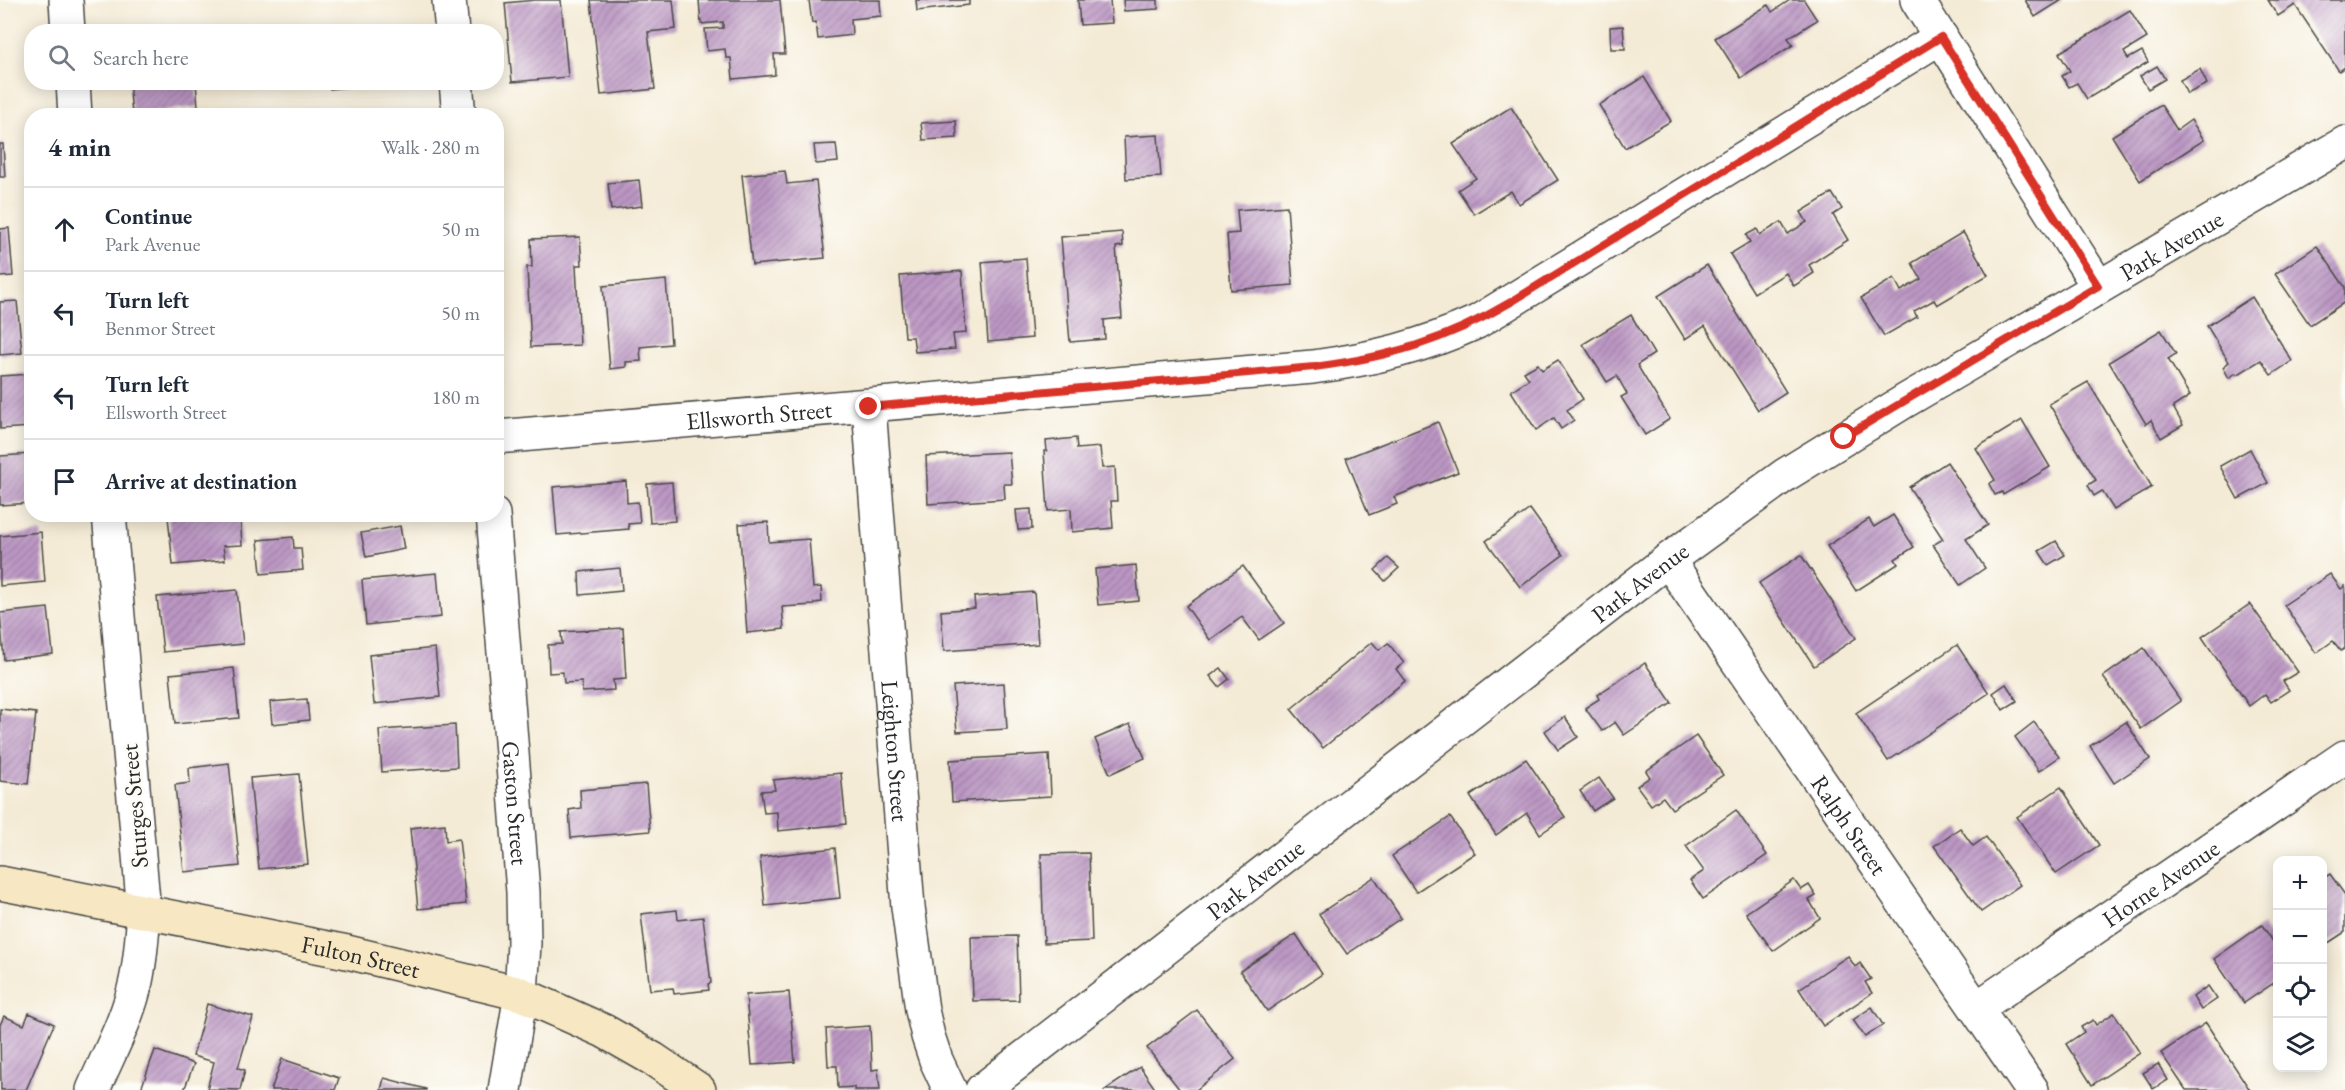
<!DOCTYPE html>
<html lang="en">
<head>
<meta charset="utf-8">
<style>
  body { margin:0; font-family:"EB Garamond",serif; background:#f2f2f3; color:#1f2937 }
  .controls { position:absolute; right:18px; bottom:18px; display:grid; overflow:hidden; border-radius:12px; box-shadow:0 3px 15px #0003 }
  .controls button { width:54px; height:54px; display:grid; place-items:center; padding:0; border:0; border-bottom:2px solid #e0e1e3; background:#fff; color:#1f2937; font:30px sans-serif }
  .stop { position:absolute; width:18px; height:18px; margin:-14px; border:4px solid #d93025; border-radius:50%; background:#fff }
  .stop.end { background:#d93025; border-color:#fff; box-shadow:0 2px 6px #0008 }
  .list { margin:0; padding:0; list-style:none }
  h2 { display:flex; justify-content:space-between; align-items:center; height:78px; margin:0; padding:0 24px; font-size:26px }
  h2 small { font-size:20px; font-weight:400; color:#747a83 }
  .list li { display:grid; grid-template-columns:39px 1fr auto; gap:18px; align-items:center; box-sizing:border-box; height:84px; padding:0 24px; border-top:2px solid #e0e1e3 }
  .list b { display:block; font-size:22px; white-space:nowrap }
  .list p { margin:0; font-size:20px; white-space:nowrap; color:#747a83 }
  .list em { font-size:20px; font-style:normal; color:#747a83 }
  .icon { flex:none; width:33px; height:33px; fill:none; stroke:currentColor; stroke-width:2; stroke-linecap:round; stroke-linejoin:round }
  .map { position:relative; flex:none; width:2345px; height:1090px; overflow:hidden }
  .search { position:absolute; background:#fff; box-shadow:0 3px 15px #0003; left:24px; top:24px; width:480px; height:66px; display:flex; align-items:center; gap:15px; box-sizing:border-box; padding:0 21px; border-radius:24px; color:#747a83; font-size:22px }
  .panel { position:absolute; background:#fff; box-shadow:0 3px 15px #0003; left:24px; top:108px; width:480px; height:414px; border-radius:24px }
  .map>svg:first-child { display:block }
  .building { fill:url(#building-hatch) }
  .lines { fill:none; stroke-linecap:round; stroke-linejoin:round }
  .street-casing { stroke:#494845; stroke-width:36 }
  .secondary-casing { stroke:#494845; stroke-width:36 }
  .street { stroke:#fff; stroke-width:33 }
  .secondary { stroke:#f7e8c3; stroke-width:33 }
  .route { stroke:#d93025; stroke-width:8 }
  .labels { text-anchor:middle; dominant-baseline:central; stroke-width:6; stroke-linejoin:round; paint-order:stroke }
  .street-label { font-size:24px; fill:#2b2b2b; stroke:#fdfcf7 }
</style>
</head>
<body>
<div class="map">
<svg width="2345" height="1090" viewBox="0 0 2345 1090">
  <defs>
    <pattern id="building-hatch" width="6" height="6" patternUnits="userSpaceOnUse" patternTransform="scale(1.5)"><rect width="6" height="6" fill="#bc97c4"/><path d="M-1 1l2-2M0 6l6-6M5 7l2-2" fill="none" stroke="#997b9f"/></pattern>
  </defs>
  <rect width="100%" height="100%" fill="#fdfcf7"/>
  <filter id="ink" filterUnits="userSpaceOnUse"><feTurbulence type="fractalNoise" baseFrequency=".0167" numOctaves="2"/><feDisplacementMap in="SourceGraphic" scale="12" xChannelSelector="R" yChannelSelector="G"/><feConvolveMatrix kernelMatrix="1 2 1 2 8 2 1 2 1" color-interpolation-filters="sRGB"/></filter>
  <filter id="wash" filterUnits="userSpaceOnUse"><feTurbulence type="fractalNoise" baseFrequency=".008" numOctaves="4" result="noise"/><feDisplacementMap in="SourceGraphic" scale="24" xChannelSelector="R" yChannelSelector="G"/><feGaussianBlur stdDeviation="1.35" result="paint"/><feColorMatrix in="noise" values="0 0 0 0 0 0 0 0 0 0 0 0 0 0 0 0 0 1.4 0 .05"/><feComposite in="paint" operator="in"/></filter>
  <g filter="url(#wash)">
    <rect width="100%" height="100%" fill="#f4ebd6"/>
    <g id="blocks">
      <g class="building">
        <path d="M535 0H561L568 77 512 82 505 3Z"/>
        <path d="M591 0H673L676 29 648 32 655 89 601 95Z"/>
        <path d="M699 0H780L785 54H774L775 75 733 79 731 58H726L725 49 707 51 705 29 723 28V22L701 24Z"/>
        <path d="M809 0H880L881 16 851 19 852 35 818 39 816 22 812 23Z"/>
        <path d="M916 0H969V5L917 11Z"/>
        <path d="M1078 0H1110L1112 23 1080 25Z"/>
        <path d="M1123 0H1158V9L1124 11Z"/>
        <path d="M1790 0H1804L1817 20 1788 38 1793 45 1741 78 1715 38 1768 5 1772 12Z"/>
        <path d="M2025 0H2062L2035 17Z"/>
        <path d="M2268 0H2345V67L2339 71 2295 5 2278 16Z"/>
        <path d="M2130 10 2147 38 2124 52 2128 59 2142 51 2148 62 2087 99 2077 83 2069 87 2062 76 2070 71 2059 53Z"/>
        <path d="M1623 26 1625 49H1611L1610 27Z"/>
        <path d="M2157 66 2165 79 2148 89 2140 76Z"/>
        <path d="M2200 69 2207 84 2187 94 2180 80Z"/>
        <path d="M1644 77 1671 121 1625 148 1599 105Z"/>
        <path d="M129 82H196L198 107 132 114Z"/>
        <path d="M329 82H381V84L330 89Z"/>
        <path d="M2161 105 2177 130 2191 120 2204 140 2140 181 2112 136Z"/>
        <path d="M1511 107 1558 180 1519 204 1511 191 1474 214 1458 190 1476 178 1453 144Z"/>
        <path d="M956 121 957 138 923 140 921 123Z"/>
        <path d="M1158 135 1161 177 1126 179 1124 137Z"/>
        <path d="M0 144H3L5 177H0Z"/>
        <path d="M836 144 838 162 816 164 814 145Z"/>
        <path d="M785 171 787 184 816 181 825 258 752 265 742 175Z"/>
        <path d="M639 180 642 206 611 210 608 183Z"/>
        <path d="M1832 193 1842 209 1833 215 1848 240 1809 265 1814 273 1794 286 1786 273 1754 293 1730 254 1750 242 1746 235 1757 229 1760 235 1781 222 1788 234 1807 222 1801 212Z"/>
        <path d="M1287 206 1293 285 1231 290 1227 234 1239 233 1237 210Z"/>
        <path d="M9 228 13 276 0 277V229Z"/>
        <path d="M1122 232 1123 246 1116 247 1122 318 1104 320 1105 339 1070 342 1061 237Z"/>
        <path d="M1963 232 1988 275 1937 305 1934 300 1914 311 1917 317 1884 336 1861 298 1894 278 1901 291 1921 279 1912 263Z"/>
        <path d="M580 237 582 265H576L580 345 531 347 527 267H532L531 239Z"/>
        <path d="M2317 246 2345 287V302L2310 325 2275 274Z"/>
        <path d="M1026 258 1032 338 988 342 982 262Z"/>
        <path d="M1707 265 1786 392 1758 410 1705 326 1685 339 1658 296Z"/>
        <path d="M962 271 966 333 953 334 955 349 915 352 913 337H905L900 276Z"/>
        <path d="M666 280 671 344 640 347 641 361 626 362V367L610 369 603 286Z"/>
        <path d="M2252 297 2292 361 2271 375 2261 360 2237 375 2236 373 2229 378 2223 367 2229 362 2207 326Z"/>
        <path d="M17 301 22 353 0 355V302Z"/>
        <path d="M1631 315 1654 354 1637 365 1670 419 1645 435 1621 397 1627 394 1617 376 1607 382 1583 344Z"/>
        <path d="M2161 330 2176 354 2168 359 2190 396 2173 407 2183 425 2161 438 2151 420 2146 424 2109 362Z"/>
        <path d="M1558 360 1583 399 1567 410 1574 420 1561 429 1554 418 1536 430 1511 391 1529 379 1524 372 1538 364 1542 370Z"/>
        <path d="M32 374V427L0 429V376Z"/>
        <path d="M2088 382 2152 487 2114 510 2102 491 2094 496 2088 485 2096 480 2049 404Z"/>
        <path d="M2022 420 2050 467 2003 495 2002 492 1995 495 1989 484 1995 480 1976 448Z"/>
        <path d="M1438 422 1458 472 1394 497 1397 504 1369 515 1346 458Z"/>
        <path d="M1076 438 1077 449 1100 447 1102 468 1115 467 1117 501H1111L1113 528 1072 532 1071 509 1048 511 1044 451H1047L1046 441Z"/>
        <path d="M2250 449 2268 483 2238 499 2220 466Z"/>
        <path d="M1009 452 1012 484H1004L1005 499 928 504 926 456Z"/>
        <path d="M32 454V503L0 505V456Z"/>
        <path d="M1947 462 1988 525 1966 539 1985 568 1960 585 1933 545 1943 539 1909 487Z"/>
        <path d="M626 481 627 503 638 502 640 523 628 524 629 529 557 535 553 487Z"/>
        <path d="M672 482 675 521 650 523 647 484Z"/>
        <path d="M1031 509 1032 529 1018 530 1016 510Z"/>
        <path d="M1530 509 1563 555 1520 587 1486 541Z"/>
        <path d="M190 514H240L242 545 223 546 225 560 173 565 168 517Z"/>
        <path d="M1893 515 1914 547 1895 559 1898 564 1856 591 1827 546 1869 519 1874 527Z"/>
        <path d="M768 522 769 542 809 539 813 588 821 587 822 602 814 603V605L782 607 784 629 747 633 739 524Z"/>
        <path d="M400 526 404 549 366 557 361 533Z"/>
        <path d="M41 532 45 582 0 586V536Z"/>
        <path d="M293 537 294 548H301L303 570 261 574 258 540Z"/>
        <path d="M2056 541 2065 555 2048 565 2039 551Z"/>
        <path d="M1801 555 1856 638 1814 666 1759 583Z"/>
        <path d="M1388 558 1399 568 1385 581 1375 570Z"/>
        <path d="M1136 565 1139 601 1098 605 1095 569Z"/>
        <path d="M1243 566 1284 623 1259 640 1242 617 1210 640 1186 606Z"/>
        <path d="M620 568 622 591 580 595 579 572Z"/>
        <path d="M437 573 441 617 366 625 362 580Z"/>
        <path d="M2330 574 2341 589 2345 586V648L2341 651 2333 641 2316 653 2284 605Z"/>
        <path d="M237 590 243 644 163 652 157 597Z"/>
        <path d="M1034 592 1038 644 944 651 941 611 975 608 974 597Z"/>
        <path d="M2250 604 2298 672 2283 681 2289 690 2271 702 2265 694 2249 706 2202 637Z"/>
        <path d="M48 608 53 654 4 660 0 613Z"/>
        <path d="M623 628 626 679 613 680 614 690 582 692V682L564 683 563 672 549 673 548 645 562 644 561 632Z"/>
        <path d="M1372 642 1379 650 1388 643 1404 663 1396 669 1405 681 1323 748 1291 709Z"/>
        <path d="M1957 645 1989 693 1888 761 1856 713Z"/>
        <path d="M435 648 440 697 374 704 369 655Z"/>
        <path d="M2144 648 2181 701 2141 729 2103 677Z"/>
        <path d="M1645 663 1672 703 1624 735 1615 722 1602 731 1585 708 1599 699 1597 695Z"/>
        <path d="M234 668 239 718 175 724 170 674Z"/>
        <path d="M1221 668 1229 679 1219 687 1210 676Z"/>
        <path d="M1004 683 1007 729 957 732 953 686Z"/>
        <path d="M2006 684 2017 701 2003 710 1993 693Z"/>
        <path d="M307 699 309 720 272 724 270 702Z"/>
        <path d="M0 709 36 713 28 784 0 781Z"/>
        <path d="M1565 717 1578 737 1558 750 1545 731Z"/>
        <path d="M2034 722 2059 757 2039 771 2015 737Z"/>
        <path d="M2126 722 2150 759 2114 783 2090 746Z"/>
        <path d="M1130 724 1145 758 1110 774 1095 739Z"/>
        <path d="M455 725 457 767 382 772 379 730Z"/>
        <path d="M1696 736 1723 775 1672 809 1663 797 1651 805 1637 786 1650 777 1646 771Z"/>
        <path d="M1049 754 1051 796 952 802 950 760Z"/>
        <path d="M1526 759 1565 817 1540 834 1527 813 1496 835 1470 796Z"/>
        <path d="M229 763 240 866 184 872 175 785 190 783 189 768Z"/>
        <path d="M841 773 846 824 778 831 777 812 764 813 761 791 775 790 773 780Z"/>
        <path d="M299 774 308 864 259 869 250 778Z"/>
        <path d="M1599 778 1613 798 1593 811 1580 791Z"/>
        <path d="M646 784 650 831 571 838 569 810 581 808 580 790Z"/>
        <path d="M2061 787 2099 845 2056 874 2017 817Z"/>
        <path d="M1736 810 1767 855 1703 899 1690 880 1704 871 1686 846Z"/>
        <path d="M1450 817 1475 853 1416 892 1392 856Z"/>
        <path d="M445 824 446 841 459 839 466 904 418 909 410 828Z"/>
        <path d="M1960 828 1973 846 1986 837 2020 885 1981 912 1934 846Z"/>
        <path d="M835 848 840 898 765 906 760 857Z"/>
        <path d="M1089 853 1092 941 1044 943 1041 854Z"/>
        <path d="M2330 874 2345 895V932L2322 947V879Z"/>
        <path d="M1374 877 1401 918 1347 954 1319 914Z"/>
        <path d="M1794 880 1801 890 1809 885 1816 896 1809 900 1820 918 1773 951 1746 913Z"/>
        <path d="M677 910 678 920 703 917 711 983 708 984 709 990 674 994 673 988 650 990 641 914Z"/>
        <path d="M2262 925 2278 949V980L2244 1003 2214 959Z"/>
        <path d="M1296 934 1322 974 1267 1011 1240 971Z"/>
        <path d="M1017 936 1019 1000 973 1001 971 937Z"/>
        <path d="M1848 956 1855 967 1860 963 1871 979 1865 982 1872 993 1823 1026 1799 989Z"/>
        <path d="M2208 986 2217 999 2201 1010 2193 997Z"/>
        <path d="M789 992 795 1062 752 1065 746 995Z"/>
        <path d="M207 1004 253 1017 238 1068 245 1070 240 1090 207 1089 214 1062 193 1056Z"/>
        <path d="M1872 1007 1883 1025 1865 1037 1853 1020Z"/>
        <path d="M1197 1010 1235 1059 1196 1090H1180L1147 1048Z"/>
        <path d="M29 1013 54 1024 26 1090H1L0 1025 4 1016 24 1025Z"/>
        <path d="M2114 1013 2140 1053 2092 1085 2066 1044 2084 1032 2081 1027 2093 1020 2096 1025Z"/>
        <path d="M2206 1023 2250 1090H2186L2161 1053Z"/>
        <path d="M870 1026 872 1070 878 1069 880 1090H854V1087L838 1088 837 1066H828L826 1029Z"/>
        <path d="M155 1050 194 1064 184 1090 141 1089Z"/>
        <path d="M282 1059 339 1078 335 1090H271Z"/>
        <path d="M2158 1064 2168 1080 2153 1089 2143 1073Z"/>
        <path d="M1140 1067 1156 1090H1105Z"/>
        <path d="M384 1078 426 1089V1090H381Z"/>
      </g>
    </g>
  </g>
  <g filter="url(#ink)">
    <use href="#blocks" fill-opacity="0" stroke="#494845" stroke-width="1.5"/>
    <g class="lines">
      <defs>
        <g id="street">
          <path d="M66 0 68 32"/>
          <path d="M449 0 452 32"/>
          <path d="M1917 0 2098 286"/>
          <path d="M73 82 75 116"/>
          <path d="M456 82 459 116"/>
          <path id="s1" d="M869 407 908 907 922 1010 928 1036 936 1060 950 1090"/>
          <path id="s2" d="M496 437 1313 367C1373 359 1422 347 1477 322L1941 37"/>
          <path id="s3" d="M493 514 523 892 524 943 521 994 505 1090"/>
          <path id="s4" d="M1668 560 2032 1090"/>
          <path id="s5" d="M1977 1008 2345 757"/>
          <path d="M93 1090C108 1055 128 1019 136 981 141 958 142 935 144 912L109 514"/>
          <path id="s6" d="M982 1090 1668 560 1785 475 1905 401 2345 143"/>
        </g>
        <g id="secondary">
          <path id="s7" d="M0 883 347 952 521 994 604 1031 653 1059 699 1090"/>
        </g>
      </defs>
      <use href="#street" class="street-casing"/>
      <use href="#secondary" class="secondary-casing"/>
      <use href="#street" class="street"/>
      <use href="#secondary" class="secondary"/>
    </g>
  </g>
  <g class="lines" filter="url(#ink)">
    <path class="route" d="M869 407 1314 367C1390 357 1445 341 1511 302L1941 37 2098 286 1844 437"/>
  </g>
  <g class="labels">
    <g class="street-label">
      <text stroke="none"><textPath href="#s6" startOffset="1461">Park Avenue</textPath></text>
      <text stroke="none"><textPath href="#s2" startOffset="264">Ellsworth Street</textPath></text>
      <text stroke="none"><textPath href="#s6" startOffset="831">Park Avenue</textPath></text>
      <text stroke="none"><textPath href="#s1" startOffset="345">Leighton Street</textPath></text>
      <text stroke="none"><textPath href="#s3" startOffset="290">Gaston Street</textPath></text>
      <text transform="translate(134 806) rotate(-95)">Sturges Street</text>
      <text stroke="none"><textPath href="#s4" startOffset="321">Ralph Street</textPath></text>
      <text stroke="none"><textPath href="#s6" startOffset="345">Park Avenue</textPath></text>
      <text stroke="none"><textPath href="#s5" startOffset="222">Horne Avenue</textPath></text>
      <text stroke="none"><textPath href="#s7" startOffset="368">Fulton Street</textPath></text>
    </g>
  </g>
</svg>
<div class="controls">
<button>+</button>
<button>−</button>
<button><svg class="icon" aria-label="locate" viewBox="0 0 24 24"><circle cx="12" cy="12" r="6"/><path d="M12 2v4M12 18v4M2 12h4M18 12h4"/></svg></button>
<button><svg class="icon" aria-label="layers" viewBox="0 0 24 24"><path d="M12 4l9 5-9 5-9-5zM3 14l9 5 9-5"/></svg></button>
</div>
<div class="stop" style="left:1844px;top:437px"></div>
<div class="stop end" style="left:869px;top:407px"></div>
<div class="search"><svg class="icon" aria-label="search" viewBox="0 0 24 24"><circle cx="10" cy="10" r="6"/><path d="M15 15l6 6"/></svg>Search here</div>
<section class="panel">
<h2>4 min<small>Walk · 280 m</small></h2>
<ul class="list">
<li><svg class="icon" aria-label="ahead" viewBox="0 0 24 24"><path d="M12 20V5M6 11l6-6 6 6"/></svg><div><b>Continue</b><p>Park Avenue</p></div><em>50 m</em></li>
<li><svg class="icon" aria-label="left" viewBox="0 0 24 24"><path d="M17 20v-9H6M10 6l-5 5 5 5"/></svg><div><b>Turn left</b><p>Benmor Street</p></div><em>50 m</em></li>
<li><svg class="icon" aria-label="left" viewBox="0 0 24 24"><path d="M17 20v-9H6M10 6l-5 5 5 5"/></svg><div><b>Turn left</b><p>Ellsworth Street</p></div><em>180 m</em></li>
<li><svg class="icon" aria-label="arrive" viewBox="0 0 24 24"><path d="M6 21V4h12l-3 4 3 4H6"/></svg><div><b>Arrive at destination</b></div></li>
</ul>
</section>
</div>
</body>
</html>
